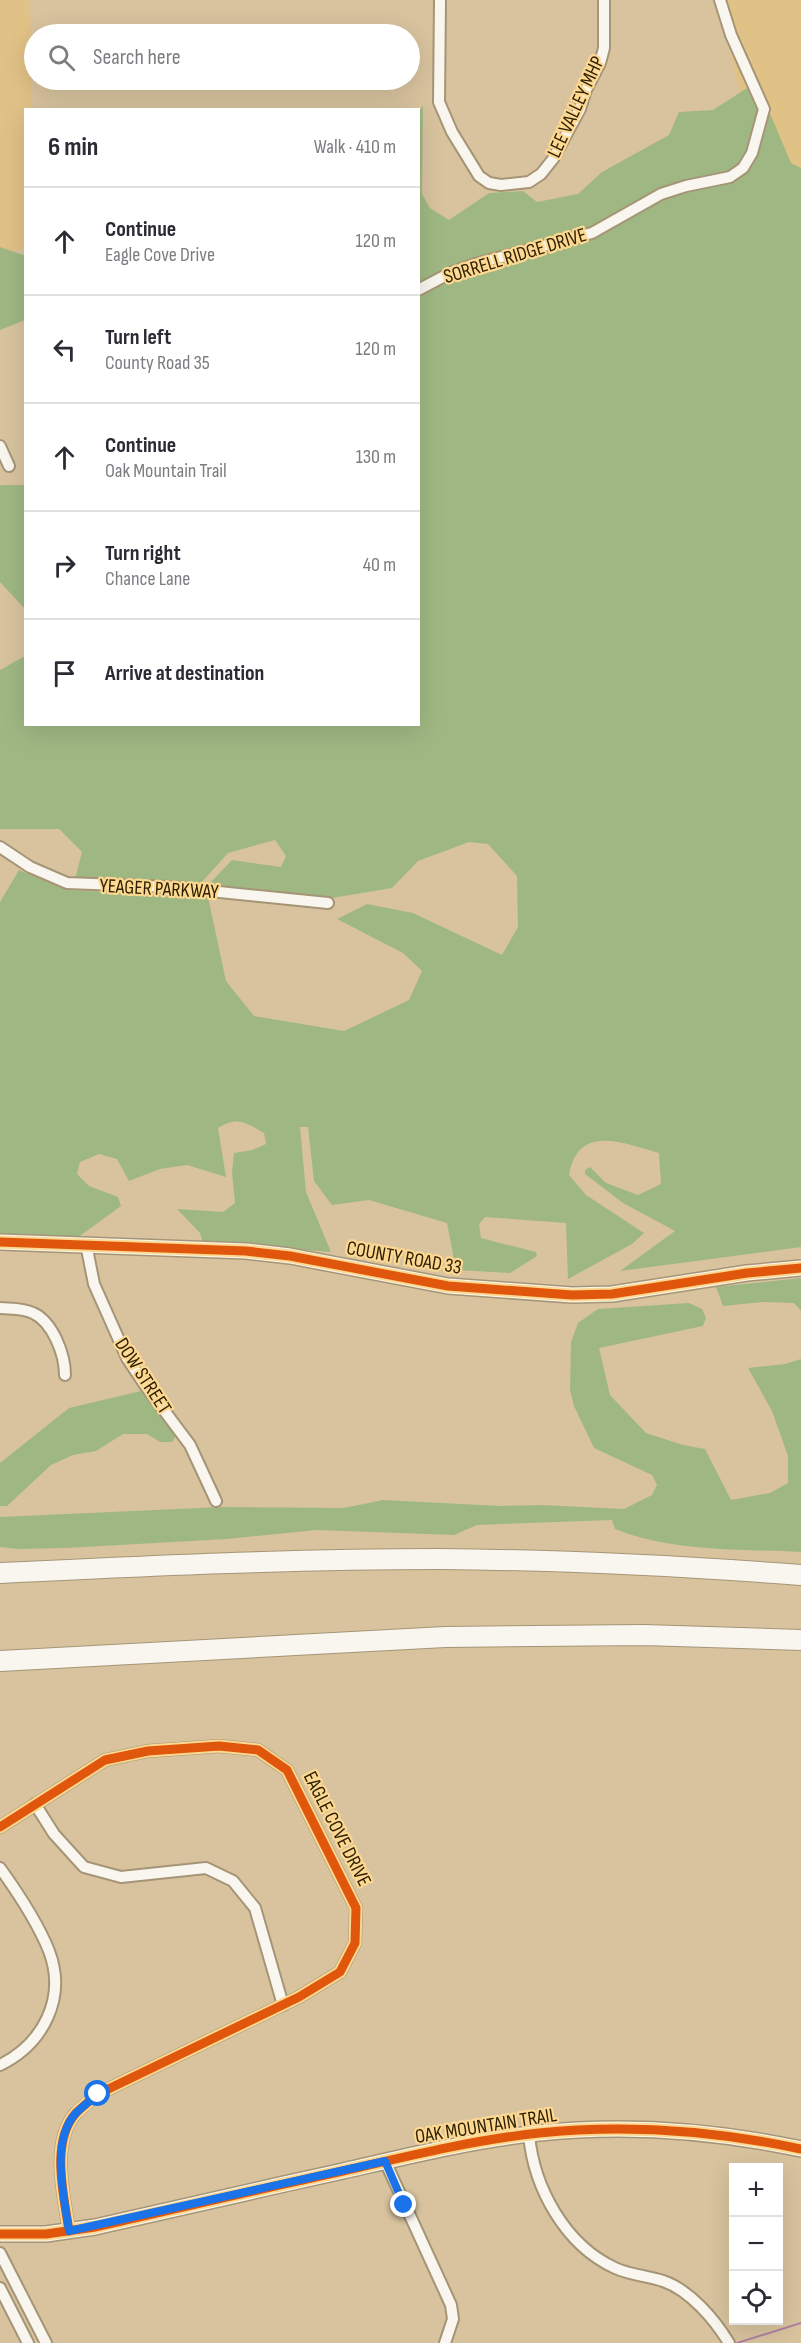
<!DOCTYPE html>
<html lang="en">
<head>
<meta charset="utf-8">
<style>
  body { margin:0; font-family:"Sofia Sans Condensed",sans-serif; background:#f7f7f7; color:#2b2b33 }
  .controls { position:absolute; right:18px; bottom:18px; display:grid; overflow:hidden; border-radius:0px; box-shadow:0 6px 24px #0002 }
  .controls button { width:54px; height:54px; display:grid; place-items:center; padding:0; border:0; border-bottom:2px solid #e1e1e2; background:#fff; color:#2b2b33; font:30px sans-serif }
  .stop { position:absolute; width:18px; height:18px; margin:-14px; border:4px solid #1a73e8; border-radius:50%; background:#fff }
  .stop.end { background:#1a73e8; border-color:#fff; box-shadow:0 2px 6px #0008 }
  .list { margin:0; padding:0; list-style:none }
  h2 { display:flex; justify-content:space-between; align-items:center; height:78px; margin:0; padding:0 24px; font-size:26px }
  h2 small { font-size:20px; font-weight:400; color:#7c7c81 }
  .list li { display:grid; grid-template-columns:39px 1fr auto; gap:18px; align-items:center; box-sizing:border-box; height:108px; padding:0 24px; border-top:2px solid #e1e1e2 }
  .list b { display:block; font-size:22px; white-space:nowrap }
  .list p { margin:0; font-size:20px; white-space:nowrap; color:#7c7c81 }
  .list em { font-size:20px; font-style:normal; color:#7c7c81 }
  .icon { flex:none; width:33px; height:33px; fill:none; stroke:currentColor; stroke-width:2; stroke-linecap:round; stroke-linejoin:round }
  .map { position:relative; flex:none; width:801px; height:2343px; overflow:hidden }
  .search { position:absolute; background:#fff; box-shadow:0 6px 24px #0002; left:24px; top:24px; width:396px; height:66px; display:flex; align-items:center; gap:15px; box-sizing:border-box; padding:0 21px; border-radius:33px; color:#7c7c81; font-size:22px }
  .panel { position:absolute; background:#fff; box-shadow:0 6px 24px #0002; left:24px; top:108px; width:396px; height:618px; border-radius:0px }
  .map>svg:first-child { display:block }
  .built { fill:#e1c286 }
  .forest { fill:#9fb883 }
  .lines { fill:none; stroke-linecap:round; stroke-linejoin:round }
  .stream { stroke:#af81a3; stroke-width:2 }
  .street-casing { stroke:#a59576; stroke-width:14 }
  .secondary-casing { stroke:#a59576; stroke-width:18 }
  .highway-casing { stroke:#a59576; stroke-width:22 }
  .street { stroke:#f9f6f0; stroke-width:10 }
  .secondary { stroke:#f9f6f0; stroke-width:15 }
  .highway { stroke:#f9f6f0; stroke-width:20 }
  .cycleway-casing { stroke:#fdd891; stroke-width:13 }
  .cycleway { stroke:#df560c; stroke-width:9 }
  .route { stroke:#1a73e8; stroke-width:8 }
  .labels { text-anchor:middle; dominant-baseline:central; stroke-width:4.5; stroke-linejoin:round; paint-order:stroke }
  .street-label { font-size:20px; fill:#2e2003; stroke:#fdd891 }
</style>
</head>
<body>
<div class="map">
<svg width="801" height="2343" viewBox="0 0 801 2343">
  <rect width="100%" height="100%" fill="#d8c39e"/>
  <g class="built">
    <path d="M0 0H30L32 109 26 110 25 249 0 253Z"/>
    <path d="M719 0H801V200L761 191Z"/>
  </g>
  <g class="forest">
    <path d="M747 88 760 114 753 142 737 169 719 177 689 182 594 228 474 260 440 273 419 283 418 114 423 105 422 194 430 208 449 220 489 193 523 191 537 202 578 194 602 172 669 135 679 112 713 110Z"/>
    <path d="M769 111 791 163 801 168V1247L620 1271 675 1231 623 1203 585 1174V1170L590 1167 606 1183 638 1195 661 1184 659 1153C623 1143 578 1123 569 1175L586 1195 644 1233 632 1244 568 1279 566 1223 485 1217 479 1224 481 1238 536 1252 537 1256 510 1273 456 1270 447 1223 369 1200 332 1205 314 1181 308 1127H300L306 1192 331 1252 203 1243 200 1233 177 1209 223 1212 235 1203 232 1172 234 1153 252 1150 266 1144 264 1133C245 1122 237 1116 218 1128L226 1177 187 1165 160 1169 129 1181 117 1159 99 1154 80 1162 77 1174 89 1186 118 1197 121 1206 77 1238 0 1234V902L19 870 66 890 208 897 226 981 254 1016 344 1031 409 1000 422 971 403 953 337 919 367 904 413 913 502 955 518 927 517 876 488 844 469 842 418 861 392 888 326 899 207 886 232 860 281 867 286 856 275 840 228 853 201 883 75 879 82 852 59 829H0V670L25 656 26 724H418L419 293 444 280 475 268 572 244 596 235 650 203 750 166 758 150Z"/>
    <path d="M0 247 26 256 25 320 0 330Z"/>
    <path d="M0 485H25V609L0 582Z"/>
    <path d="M801 1278V1311L794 1303 763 1302 723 1306 716 1287Z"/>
    <path d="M689 1303 702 1309 706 1318 703 1326 599 1348 610 1395 646 1433 683 1445 705 1449 731 1500 770 1493 788 1483V1456L772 1411 748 1368 785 1364 801 1359V1552C739 1549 673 1552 615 1529L612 1520 477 1525 454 1535 317 1530 227 1539 66 1548 18 1549 0 1547V1517L221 1507 344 1508 383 1500 500 1506 542 1505 624 1509 652 1495 657 1485 652 1475 594 1448 574 1406 570 1390 571 1342 578 1323 598 1309Z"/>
    <path d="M141 1391 176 1436 172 1442H160L147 1434H123L96 1451 73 1455 51 1465 7 1506H0V1463L69 1408Z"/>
  </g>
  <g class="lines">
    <path class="stream" d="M737 2343 801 2323"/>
    <defs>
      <g id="street">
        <path d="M440 0 439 102 452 132 479 176 489 183 501 185 529 182 541 174 553 159 580 109 586 90 600 63 604 48V0"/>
        <path d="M418 290 452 272 475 264 592 233 661 194 686 186 730 177 743 168 752 153 764 109 731 35 720 0"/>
        <path d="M0 446 9 466"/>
        <path d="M0 847 30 867 67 883 170 887 328 903"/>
        <path d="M86 1244 94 1284 127 1358 145 1385 190 1445 216 1501"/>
        <path d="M0 1308C11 1309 23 1308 33 1313 53 1322 65 1355 65 1375"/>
        <path d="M35 1804 54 1834 84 1867 121 1877 206 1868 233 1881 255 1908 283 2005"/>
        <path d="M0 1827 105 1760 148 1751 219 1746 258 1750 287 1770 356 1908 355 1943 340 1972 299 1997 98 2094C91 2100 83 2106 76 2113 50 2142 64 2196 69 2231"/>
        <path d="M0 1868C18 1893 37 1921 49 1951 67 1998 43 2044 0 2065"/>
        <path d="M529 2135C534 2188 565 2245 615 2268 630 2275 648 2276 663 2281 690 2290 715 2320 729 2343"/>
        <path d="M385 2161 451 2305 453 2319 445 2343"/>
        <path d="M0 2253 46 2343"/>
        <path d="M0 2288 28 2343"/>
      </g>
      <g id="secondary">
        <path d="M0 1242 246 1251 290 1256 448 1286 572 1295 612 1294 747 1273 801 1268"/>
        <path d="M0 2234H46L95 2227C177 2209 260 2189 343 2171 408 2156 473 2140 539 2133 626 2124 716 2131 801 2149"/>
      </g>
      <g id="highway">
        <path d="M0 1573C146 1566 293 1559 439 1559 560 1560 681 1566 801 1575"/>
        <path d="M0 1661 445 1637 644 1635 801 1640"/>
      </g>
    </defs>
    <use href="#street" class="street-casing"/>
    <use href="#secondary" class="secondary-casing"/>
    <use href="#highway" class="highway-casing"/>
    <use href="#street" class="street"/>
    <use href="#secondary" class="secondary"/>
    <use href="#highway" class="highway"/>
    <defs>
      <g id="cycleway">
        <path d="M0 1242 246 1251 290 1256 448 1286 572 1295 612 1294 747 1273 801 1268"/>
        <path d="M0 1827 105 1760 148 1751 219 1746 258 1750 287 1770 356 1908 355 1943 340 1972 299 1997 98 2094C91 2100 83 2106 76 2113 50 2142 64 2196 69 2231"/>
        <path d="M0 2234H46L95 2227C177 2209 260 2189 343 2171 408 2156 473 2140 539 2133 626 2124 716 2131 801 2149"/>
      </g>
    </defs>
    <use href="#cycleway" class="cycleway-casing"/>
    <use href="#cycleway" class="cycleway"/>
  </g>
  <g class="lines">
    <path class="route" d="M98 2094C91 2100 83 2106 76 2113 50 2141 64 2196 69 2231L385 2161 404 2205"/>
  </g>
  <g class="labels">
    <g class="street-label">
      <text transform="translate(576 107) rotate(-65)">LEE VALLEY MHP</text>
      <text transform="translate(515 256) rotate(-17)">SORRELL RIDGE DRIVE</text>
      <text transform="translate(159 889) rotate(3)">YEAGER PARKWAY</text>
      <text transform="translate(404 1258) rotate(10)">COUNTY ROAD 33</text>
      <text transform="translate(143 1376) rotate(57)">DOW STREET</text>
      <text transform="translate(337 1829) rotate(63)">EAGLE COVE DRIVE</text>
      <text transform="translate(486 2126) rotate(-9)">OAK MOUNTAIN TRAIL</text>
    </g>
  </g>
</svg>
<div class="controls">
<button>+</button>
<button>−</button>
<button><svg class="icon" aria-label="locate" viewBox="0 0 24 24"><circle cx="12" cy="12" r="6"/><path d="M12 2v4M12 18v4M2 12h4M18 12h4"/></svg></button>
</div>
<div class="stop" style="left:98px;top:2094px"></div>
<div class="stop end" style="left:404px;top:2205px"></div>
<div class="search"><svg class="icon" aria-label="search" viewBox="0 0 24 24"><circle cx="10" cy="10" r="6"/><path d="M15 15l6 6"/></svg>Search here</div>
<section class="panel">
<h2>6 min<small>Walk · 410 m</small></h2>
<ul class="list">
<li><svg class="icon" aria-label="ahead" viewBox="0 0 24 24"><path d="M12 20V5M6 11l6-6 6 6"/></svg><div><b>Continue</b><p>Eagle Cove Drive</p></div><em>120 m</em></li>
<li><svg class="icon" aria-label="left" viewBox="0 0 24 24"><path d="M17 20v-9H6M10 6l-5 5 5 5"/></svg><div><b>Turn left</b><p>County Road 35</p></div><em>120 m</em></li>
<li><svg class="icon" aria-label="ahead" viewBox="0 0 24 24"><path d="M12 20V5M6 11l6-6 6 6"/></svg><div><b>Continue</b><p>Oak Mountain Trail</p></div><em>130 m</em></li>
<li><svg class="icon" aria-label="right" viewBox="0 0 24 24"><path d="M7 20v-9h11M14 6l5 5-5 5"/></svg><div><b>Turn right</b><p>Chance Lane</p></div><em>40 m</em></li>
<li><svg class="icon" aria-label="arrive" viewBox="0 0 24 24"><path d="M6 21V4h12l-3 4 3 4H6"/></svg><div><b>Arrive at destination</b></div></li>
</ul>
</section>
</div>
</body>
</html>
